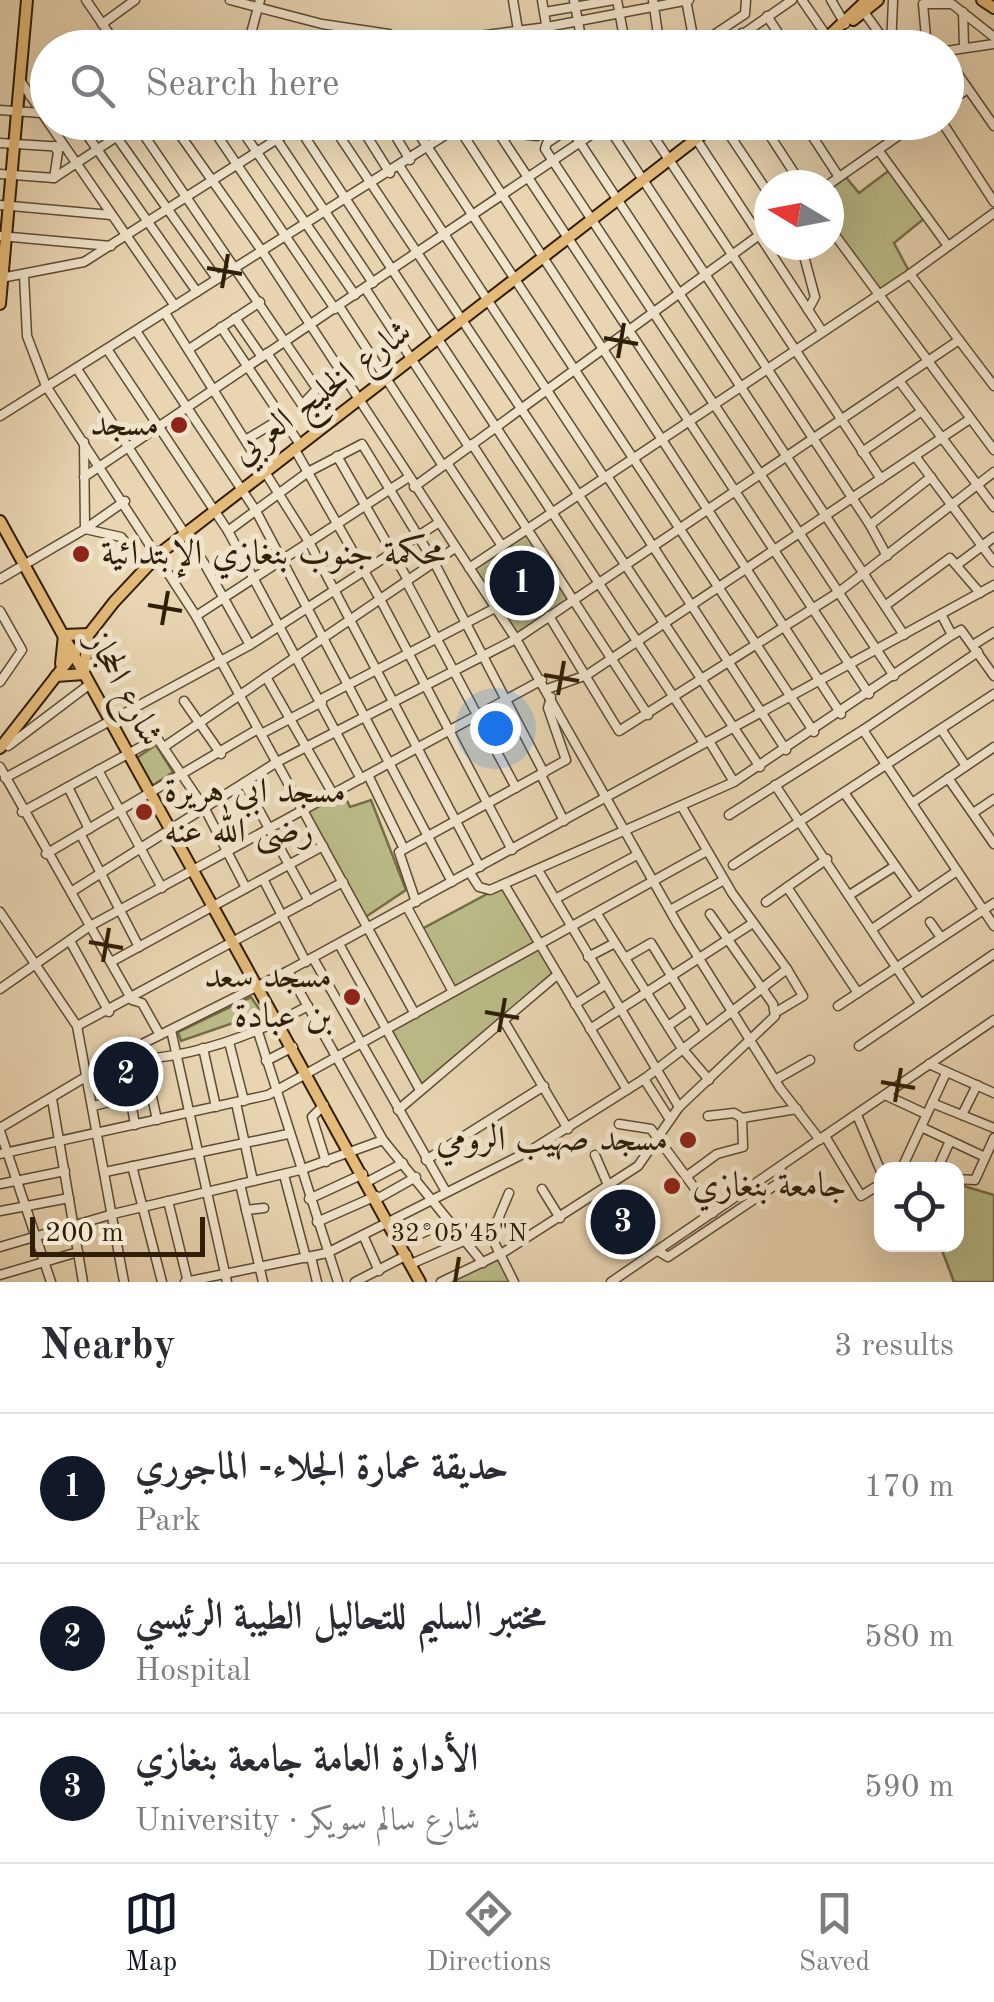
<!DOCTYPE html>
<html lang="en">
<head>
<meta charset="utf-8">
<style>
  body { margin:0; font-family:"Old Standard TT",Amiri,serif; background:#f7f7f7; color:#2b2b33 }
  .controls { position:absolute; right:30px; bottom:30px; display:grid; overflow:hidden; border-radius:20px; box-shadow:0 10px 40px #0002 }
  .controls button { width:90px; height:90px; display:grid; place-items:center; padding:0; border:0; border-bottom:2px solid #e1e1e2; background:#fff; color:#2b2b33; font:50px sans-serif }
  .compass { position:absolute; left:754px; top:170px; width:90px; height:90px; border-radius:50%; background:#fff; box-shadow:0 10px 40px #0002; rotate:280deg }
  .scale { position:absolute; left:30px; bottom:25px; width:175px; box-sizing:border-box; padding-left:10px; border:5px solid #301e06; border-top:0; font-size:28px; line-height:35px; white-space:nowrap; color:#301e06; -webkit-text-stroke:8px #f1e4cd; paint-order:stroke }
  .you { position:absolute; left:495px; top:728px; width:35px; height:35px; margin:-25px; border:8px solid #fff; border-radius:50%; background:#1a73e8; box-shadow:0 0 0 15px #1a73e833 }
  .badge { display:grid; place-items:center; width:65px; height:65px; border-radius:50%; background:#111827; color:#fff; font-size:32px; font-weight:700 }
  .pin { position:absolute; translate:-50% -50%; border:5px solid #fff; box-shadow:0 2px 10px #0006 }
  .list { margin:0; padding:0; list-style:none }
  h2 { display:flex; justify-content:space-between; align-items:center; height:130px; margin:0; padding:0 40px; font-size:42px }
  h2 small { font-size:32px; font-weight:400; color:#7c7c81 }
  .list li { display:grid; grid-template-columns:65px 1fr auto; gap:30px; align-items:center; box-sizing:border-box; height:150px; padding:0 40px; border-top:2px solid #e1e1e2 }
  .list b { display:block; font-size:38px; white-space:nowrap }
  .list p { margin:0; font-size:32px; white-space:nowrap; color:#7c7c81 }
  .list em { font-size:32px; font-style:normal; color:#7c7c81 }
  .icon { flex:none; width:55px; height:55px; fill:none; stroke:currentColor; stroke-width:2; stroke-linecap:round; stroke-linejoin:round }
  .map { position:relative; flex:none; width:994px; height:1282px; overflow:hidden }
  .search { position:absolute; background:#fff; box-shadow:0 10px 40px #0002; left:30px; right:30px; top:30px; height:110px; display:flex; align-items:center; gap:25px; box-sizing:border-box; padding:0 35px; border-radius:55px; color:#7c7c81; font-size:38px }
  .sheet { height:580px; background:#fff }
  nav { display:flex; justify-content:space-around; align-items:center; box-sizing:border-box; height:140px; border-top:2px solid #e1e1e2; background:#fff; font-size:28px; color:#7c7c81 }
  nav a { display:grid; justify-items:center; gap:5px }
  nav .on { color:#111827 }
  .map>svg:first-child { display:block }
  .green { fill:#bbbc89; stroke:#766d48; stroke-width:2.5 }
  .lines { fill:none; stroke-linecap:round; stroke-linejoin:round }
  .minor-casing { stroke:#5e4c31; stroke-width:11 }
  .major-casing { stroke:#301e06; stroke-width:14 }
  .minor { stroke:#f1e4cd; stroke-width:8 }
  .major { stroke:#e4ba79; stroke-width:10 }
  .ticks { fill:none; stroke:#301e06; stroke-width:4 }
  .poi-dot { fill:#8f2418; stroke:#f1e4cd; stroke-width:4 }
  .labels { text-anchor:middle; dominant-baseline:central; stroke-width:10; stroke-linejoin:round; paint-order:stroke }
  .street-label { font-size:35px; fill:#301e06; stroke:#f1e4cd }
  .poi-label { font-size:35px; fill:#301e06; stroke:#f1e4cd; text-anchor:end }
  .ticks-label { font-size:25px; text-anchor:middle; fill:#301e06; stroke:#f1e4cd; stroke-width:10; stroke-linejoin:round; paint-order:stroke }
</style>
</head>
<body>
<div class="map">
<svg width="994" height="1282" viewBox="0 0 994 1282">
  <rect width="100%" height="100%" fill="#e9d5b2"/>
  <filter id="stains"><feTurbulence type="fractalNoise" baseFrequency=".002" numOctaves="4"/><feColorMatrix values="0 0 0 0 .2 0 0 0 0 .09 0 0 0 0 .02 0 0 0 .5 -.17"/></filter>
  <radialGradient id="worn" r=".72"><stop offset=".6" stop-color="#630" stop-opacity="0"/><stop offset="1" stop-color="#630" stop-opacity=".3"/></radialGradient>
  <g class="green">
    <path d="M891 169 926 217 894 243 910 273 877 295 829 225V185L844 175 859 193Z"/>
    <path d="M528 528 575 599 516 639 469 568Z"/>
    <path d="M156 745 173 772 152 786 135 759Z"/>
    <path d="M342 790 350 807 371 800 406 890 364 918 305 807Z"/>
    <path d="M504 885 557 974 420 1089 388 1030 453 992 420 930Z"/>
    <path d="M251 997 262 1013 181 1041 178 1032Z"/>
    <path d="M957 1184 994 1195V1282H954L940 1245 956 1244Z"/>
    <path d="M498 1256 513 1282H442Z"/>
  </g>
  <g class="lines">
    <defs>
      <g id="minor">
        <path d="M86 0 119 48"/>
        <path d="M230 0 322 24 389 34 402 48"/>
        <path d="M513 0 521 48"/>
        <path d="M542 0 550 48"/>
        <path d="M574 0 583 48"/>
        <path d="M617 0 626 48"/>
        <path d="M653 0 660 48"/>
        <path d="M686 0 695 47"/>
        <path d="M802 0 828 38"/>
        <path d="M831 0 845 24"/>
        <path d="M545 12 614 0"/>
        <path d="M864 12 890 48"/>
        <path d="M963 12 964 47"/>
        <path d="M767 16 788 48"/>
        <path d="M102 24 135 0"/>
        <path d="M742 33 752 48"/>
        <path d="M426 43 547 27 689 0"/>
        <path d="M247 48 260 0"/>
        <path d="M694 48 745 14 746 0"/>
        <path d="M723 48 792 0"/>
        <path d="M891 48 893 0"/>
        <path d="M927 48 923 4H952L994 37"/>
        <path d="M946 51 994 44"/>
        <path d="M946 57 994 126"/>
        <path d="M20 80 48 122"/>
        <path d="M30 96 48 84"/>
        <path d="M946 103 968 89"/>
        <path d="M0 110 41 113"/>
        <path d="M48 122 175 306"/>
        <path d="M78 122 197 292"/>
        <path d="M106 122 217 279"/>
        <path d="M135 122 317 389 302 405"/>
        <path d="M171 122 262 251 516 639 678 925 780 1088 820 1140"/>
        <path d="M208 122 335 309"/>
        <path d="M236 122 355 295"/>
        <path d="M265 122 373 283"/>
        <path d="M295 122 704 743"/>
        <path d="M330 122 760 767"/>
        <path d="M358 122 390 173"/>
        <path d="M387 122 410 160"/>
        <path d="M411 122 814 732"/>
        <path d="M454 122 458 127 537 136 556 122"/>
        <path d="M579 122 547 143 545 149 894 676"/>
        <path d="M605 122 870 525"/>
        <path d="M644 122 881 479"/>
        <path d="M685 122 822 331"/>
        <path d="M721 122 769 194"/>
        <path d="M761 122 802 185"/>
        <path d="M803 122 839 177"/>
        <path d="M942 122 994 202"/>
        <path d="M571 129 904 635"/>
        <path d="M498 132 869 694"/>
        <path d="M0 143 64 147"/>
        <path d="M879 151 948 246"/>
        <path d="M400 167 604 477"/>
        <path d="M0 174 54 178 139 122"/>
        <path d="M54 178 58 152 54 146"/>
        <path d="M828 185 918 122"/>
        <path d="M0 205 111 215"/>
        <path d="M829 227 994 450"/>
        <path d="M0 236 111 246"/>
        <path d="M801 245 815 297 808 310"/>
        <path d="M24 275 27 336 46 386 196 616 415 1014"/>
        <path d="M1 278 84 262 304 122"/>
        <path d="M365 288 469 447"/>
        <path d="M339 306 443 466"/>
        <path d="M165 313 309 542 480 867"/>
        <path d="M235 318 262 357"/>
        <path d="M221 327 299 443"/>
        <path d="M136 331 256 511 452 882"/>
        <path d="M959 340 994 386"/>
        <path d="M107 349 228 531 361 779"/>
        <path d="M189 349 260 302"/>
        <path d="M267 353 319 430"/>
        <path d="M77 369 204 563 250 645"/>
        <path d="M900 382 994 507"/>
        <path d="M0 416 458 127 841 714"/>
        <path d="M247 439 282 418"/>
        <path d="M472 444 648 715"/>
        <path d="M294 448 380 599 512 850"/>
        <path d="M862 452 922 411"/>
        <path d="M337 456 408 580"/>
        <path d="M915 456 994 562"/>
        <path d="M447 463 502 546"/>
        <path d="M607 476 786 750"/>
        <path d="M84 477 610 122"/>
        <path d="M414 487 769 228"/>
        <path d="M125 501 85 529 121 537 145 567"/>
        <path d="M228 531 308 472 362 444 434 562 544 773"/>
        <path d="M887 556 870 525 931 477"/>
        <path d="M958 564 994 537"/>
        <path d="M469 568 910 274 994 213"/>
        <path d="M0 579 85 529 84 442"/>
        <path d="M406 581 516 788"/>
        <path d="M886 605 950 558 980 593"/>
        <path d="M0 611 22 650 0 682"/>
        <path d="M196 616 409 477"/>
        <path d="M549 616 619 731 839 592 994 472"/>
        <path d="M952 635 961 630 994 676"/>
        <path d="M973 645 994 632"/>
        <path d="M266 677 333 794"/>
        <path d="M547 689 587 675 970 419"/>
        <path d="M321 699 495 608"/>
        <path d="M184 701 221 754"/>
        <path d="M941 729 966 766"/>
        <path d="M863 730 978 652"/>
        <path d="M261 734 322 702"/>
        <path d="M709 741 734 782"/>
        <path d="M8 746 90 684"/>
        <path d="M164 747 455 548"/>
        <path d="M0 767 132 1000 142 1003 160 1035"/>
        <path d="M98 770 162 888"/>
        <path d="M368 775 404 849"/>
        <path d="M541 775 564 821"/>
        <path d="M5 778 250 645 438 523"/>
        <path d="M948 778 994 844"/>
        <path d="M244 783 309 901"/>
        <path d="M775 785 920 1003"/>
        <path d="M68 787 89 829"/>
        <path d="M845 794 918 898"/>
        <path d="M912 803 994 747"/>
        <path d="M22 812 157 738 205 809 246 888"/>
        <path d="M973 813 994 799"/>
        <path d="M729 815 863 730 994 926"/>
        <path d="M81 835 139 947"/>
        <path d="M46 854 258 729"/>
        <path d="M733 865 994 694"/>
        <path d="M538 870 679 1107"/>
        <path d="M470 873 479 887 490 890 734 782 946 639 952 635 941 614"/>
        <path d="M263 879 306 962"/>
        <path d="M504 884 627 1090"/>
        <path d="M787 887 858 993"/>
        <path d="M71 892 277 762 516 639 959 340 910 274"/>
        <path d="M851 894 895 866"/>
        <path d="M555 899 637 855"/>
        <path d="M416 902 399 852 566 760 548 708 551 697"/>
        <path d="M766 902 827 859"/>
        <path d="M407 907 453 992"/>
        <path d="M670 910 724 880"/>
        <path d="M0 912 77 1026 124 1282"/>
        <path d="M597 914 681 1047 709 1080"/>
        <path d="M930 922 940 936"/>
        <path d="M872 929 957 871"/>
        <path d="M70 941 109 1012"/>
        <path d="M339 944 420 1090"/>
        <path d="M588 957 615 943"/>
        <path d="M313 958 445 1190"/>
        <path d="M625 958 651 943 704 1029"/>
        <path d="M111 962 323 846"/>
        <path d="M288 971 383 1140 483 1263"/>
        <path d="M0 989 90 926 542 680"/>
        <path d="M575 1004 605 985"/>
        <path d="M838 1006 994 903"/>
        <path d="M778 1011 803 996 787 969"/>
        <path d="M504 1021 568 1129"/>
        <path d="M77 1026 343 882"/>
        <path d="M668 1026 691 1010"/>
        <path d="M590 1029 753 923"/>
        <path d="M171 1030 227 1282"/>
        <path d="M258 1032 338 1282"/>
        <path d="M229 1042 244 1101"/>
        <path d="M859 1046 994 954"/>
        <path d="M203 1048 216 1107"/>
        <path d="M123 1055 135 1125"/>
        <path d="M124 1060C190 1059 251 1037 308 1006"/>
        <path d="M266 1061 293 1047"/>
        <path d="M929 1064 994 1093"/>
        <path d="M644 1079 669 1118"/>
        <path d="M775 1080 810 1060"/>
        <path d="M151 1092 157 1120"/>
        <path d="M885 1095 926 1114"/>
        <path d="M52 1099 83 1282"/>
        <path d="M236 1103 253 1181"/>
        <path d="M932 1103 994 1128"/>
        <path d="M324 1105 312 1117 326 1162"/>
        <path d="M93 1106 151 1092 146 1060"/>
        <path d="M398 1110 557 975"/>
        <path d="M857 1115 882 1174"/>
        <path d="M962 1115 977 1085"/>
        <path d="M708 1116 734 1113 742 1118 797 1109"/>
        <path d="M619 1124 651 1129 713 1213"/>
        <path d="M921 1127 985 1157"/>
        <path d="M0 1128 136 1047 288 971 994 585"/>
        <path d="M0 1131 51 1282"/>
        <path d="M825 1136 861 1196 882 1183"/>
        <path d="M0 1154 268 1095 707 851"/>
        <path d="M595 1155 608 1185"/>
        <path d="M426 1160 544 1086"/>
        <path d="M132 1166 162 1282"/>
        <path d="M901 1170 946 1073"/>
        <path d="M937 1170 950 1141"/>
        <path d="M105 1172 288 1134"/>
        <path d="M284 1175 306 1258"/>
        <path d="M687 1176 717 1154 743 1147 742 1118"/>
        <path d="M956 1179 975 1180 994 1138"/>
        <path d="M367 1182 403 1163"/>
        <path d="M0 1184 65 1171"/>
        <path d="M240 1184 263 1282"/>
        <path d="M542 1189 560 1218"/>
        <path d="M509 1193 491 1236 514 1282"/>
        <path d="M309 1199 363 1174"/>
        <path d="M377 1199 416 1177"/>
        <path d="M168 1201 188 1282"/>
        <path d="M246 1210 264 1208"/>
        <path d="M0 1211 69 1198"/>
        <path d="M317 1222 376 1196"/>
        <path d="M363 1235 379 1271"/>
        <path d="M400 1243 449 1221"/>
        <path d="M0 1247 113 1214 300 1170 383 1140"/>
        <path d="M658 1251 668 1257 780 1182 783 1175 780 1168"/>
        <path d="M311 1257 317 1282"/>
        <path d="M411 1264 466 1240"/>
        <path d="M0 1275 78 1252"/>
        <path d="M185 1282 327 1253 533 1149 644 1079 787 969 732 893 682 807"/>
        <path d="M355 1282 407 1255"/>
        <path d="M441 1282 504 1252 638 1166 679 1107 775 1016 773 1004 710 914"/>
        <path d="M611 1282 994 1020"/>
      </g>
      <g id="major">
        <path d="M982 0 994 8"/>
        <path d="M853 20 878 0"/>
        <path d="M816 48 867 0"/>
        <path d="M0 304 27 0"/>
        <path d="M0 521 420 1282"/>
        <path d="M56 676 84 674 88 634 64 635 61 664"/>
        <path d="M0 748 114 602 159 554 718 122"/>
      </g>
    </defs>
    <use href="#minor" class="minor-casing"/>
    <use href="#major" class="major-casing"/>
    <use href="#minor" class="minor"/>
    <use href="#major" class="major"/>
  </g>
  <path class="ticks" d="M207 268 242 274M222 288 228 254M604 338 638 344M618 358 624 323M148 605 182 611M162 625 168 591M544 675 579 681M558 695 564 661M89 942 123 948M103 962 109 928M485 1012 519 1018M499 1032 505 998M881 1082 915 1088M895 1102 901 1068M455 1282 459 1257"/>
  <g class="poi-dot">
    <circle cx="179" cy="425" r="10"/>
    <circle cx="81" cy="554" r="10"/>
    <circle cx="144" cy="812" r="10"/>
    <circle cx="352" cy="997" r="10"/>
    <circle cx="688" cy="1140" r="10"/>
    <circle cx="672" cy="1186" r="10"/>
  </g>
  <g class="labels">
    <g class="street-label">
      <text transform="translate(322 393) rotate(-37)">شارع الخليج العربي</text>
      <text transform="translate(124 689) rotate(62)">شارع الحجاز</text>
    </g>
    <g class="poi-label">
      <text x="159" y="425">مسجد</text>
      <text x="101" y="554" text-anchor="start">محكمة جنوب بنغازي الإبتدائية</text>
      <text x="164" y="792" text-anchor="start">مسجد ابي هريرة<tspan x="164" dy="40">رضى الله عنه</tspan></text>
      <text x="332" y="977">مسجد سعد<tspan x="332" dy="40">بن عبادة</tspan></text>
      <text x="668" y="1140">مسجد صهيب الرومي</text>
      <text x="692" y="1186" text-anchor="start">جامعة بنغازي</text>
    </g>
  </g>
  <g class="ticks-label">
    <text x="459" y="1241">32°05'45"N</text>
  </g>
  <rect width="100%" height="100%" filter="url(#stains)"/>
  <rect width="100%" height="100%" fill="url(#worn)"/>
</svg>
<div class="controls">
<button><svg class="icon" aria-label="locate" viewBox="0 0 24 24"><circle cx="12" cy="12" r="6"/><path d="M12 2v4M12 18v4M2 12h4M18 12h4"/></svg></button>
</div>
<svg class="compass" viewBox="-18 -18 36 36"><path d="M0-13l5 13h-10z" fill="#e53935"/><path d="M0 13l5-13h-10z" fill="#7c7c81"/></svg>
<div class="scale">200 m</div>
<div class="you"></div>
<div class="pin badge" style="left:522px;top:583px">1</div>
<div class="pin badge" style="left:126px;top:1074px">2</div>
<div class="pin badge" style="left:623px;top:1222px">3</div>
<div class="search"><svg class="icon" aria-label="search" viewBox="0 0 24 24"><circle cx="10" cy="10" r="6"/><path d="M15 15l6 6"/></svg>Search here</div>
</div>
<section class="sheet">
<h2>Nearby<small>3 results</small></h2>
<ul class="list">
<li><span class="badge">1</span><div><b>حديقة عمارة الجلاء- الماجوري</b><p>Park</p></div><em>170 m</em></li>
<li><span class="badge">2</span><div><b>مختبر السليم للتحاليل الطيبة الرئيسي</b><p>Hospital</p></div><em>580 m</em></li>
<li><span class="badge">3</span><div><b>الأدارة العامة جامعة بنغازي</b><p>University · شارع سالم سويكر</p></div><em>590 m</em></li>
</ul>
</section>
<nav>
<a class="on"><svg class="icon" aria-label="map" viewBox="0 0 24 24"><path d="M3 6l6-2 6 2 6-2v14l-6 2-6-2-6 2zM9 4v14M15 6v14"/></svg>Map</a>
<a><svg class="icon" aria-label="directions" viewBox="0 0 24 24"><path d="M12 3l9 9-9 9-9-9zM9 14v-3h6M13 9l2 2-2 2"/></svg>Directions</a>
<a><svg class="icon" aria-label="saved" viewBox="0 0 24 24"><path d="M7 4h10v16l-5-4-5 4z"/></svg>Saved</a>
</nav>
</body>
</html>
